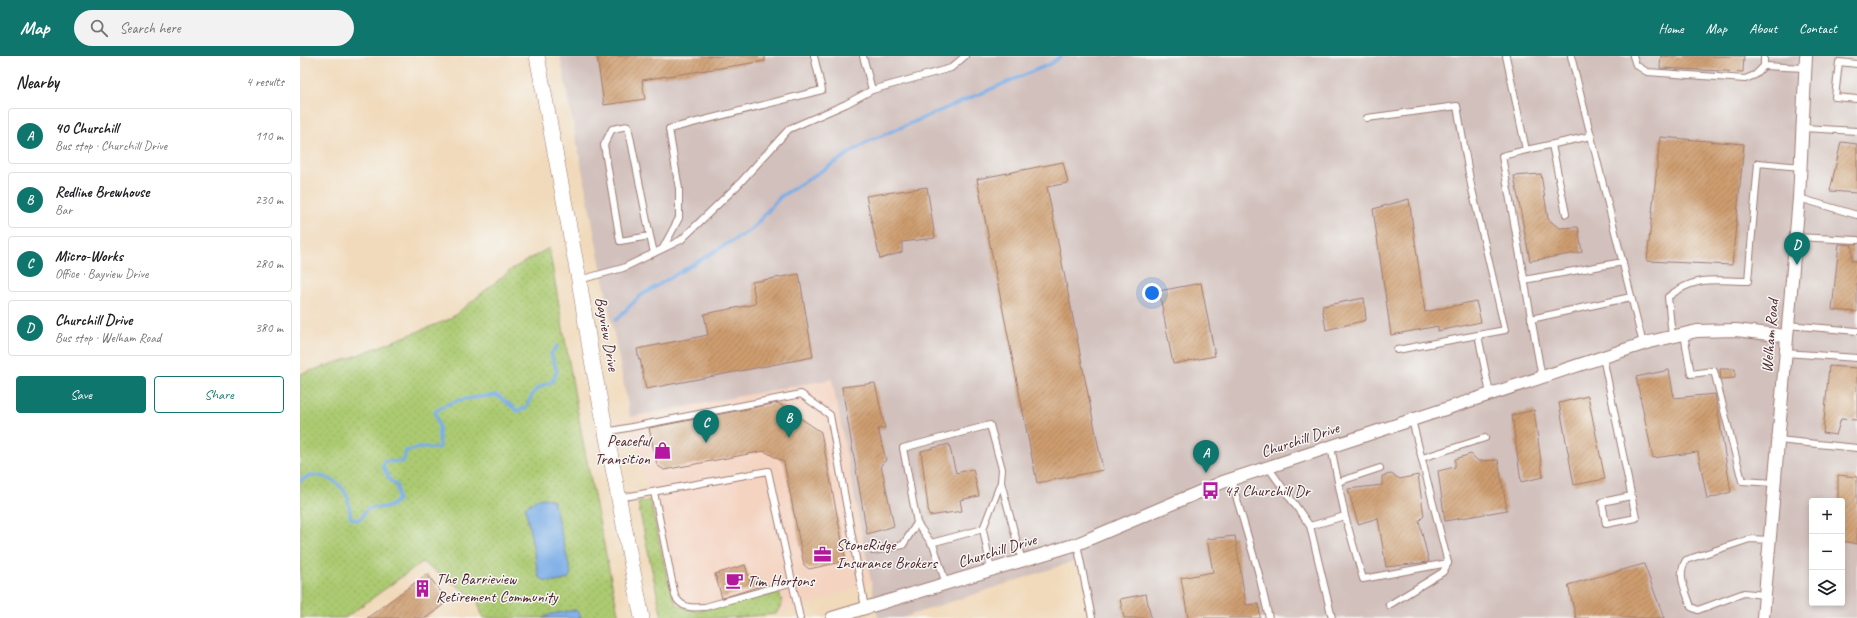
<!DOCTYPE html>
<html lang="en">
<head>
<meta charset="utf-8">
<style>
  body { margin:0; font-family:Caveat,sans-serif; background:#f2f2f2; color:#202124 }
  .controls { position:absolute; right:12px; bottom:12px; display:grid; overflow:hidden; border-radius:4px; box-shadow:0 2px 6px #0003 }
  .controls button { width:36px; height:36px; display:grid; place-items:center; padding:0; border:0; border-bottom:1px solid #e0e0e0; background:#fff; color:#202124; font:20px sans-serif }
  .you { position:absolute; left:852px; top:237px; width:14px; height:14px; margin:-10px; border:3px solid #fff; border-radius:50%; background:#1a73e8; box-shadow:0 0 0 6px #1a73e833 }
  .badge { display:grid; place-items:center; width:26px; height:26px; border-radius:50%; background:#0f766e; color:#fff; font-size:13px; font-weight:700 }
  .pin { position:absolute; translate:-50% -33px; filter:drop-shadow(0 1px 2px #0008) }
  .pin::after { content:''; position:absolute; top:21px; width:14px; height:12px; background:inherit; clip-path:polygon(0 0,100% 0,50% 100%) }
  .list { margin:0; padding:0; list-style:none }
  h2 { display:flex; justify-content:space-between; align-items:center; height:52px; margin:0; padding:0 16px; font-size:17px }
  h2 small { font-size:13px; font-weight:400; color:#757577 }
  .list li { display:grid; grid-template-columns:26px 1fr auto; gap:12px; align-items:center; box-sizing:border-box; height:56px; margin:0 8px 8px; padding:0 8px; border:1px solid #e0e0e0; border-radius:4px }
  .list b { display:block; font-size:15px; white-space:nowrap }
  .list p { margin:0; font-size:13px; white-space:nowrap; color:#757577 }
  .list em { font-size:13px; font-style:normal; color:#757577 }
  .actions { display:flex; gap:8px; padding:12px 16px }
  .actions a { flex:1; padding:9px 0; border:1px solid #0f766e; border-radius:4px; text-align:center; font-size:14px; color:#0f766e }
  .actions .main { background:#0f766e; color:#fff }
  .icon { flex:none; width:22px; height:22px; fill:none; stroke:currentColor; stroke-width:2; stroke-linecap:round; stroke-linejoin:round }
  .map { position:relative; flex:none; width:1557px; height:562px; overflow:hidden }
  header { display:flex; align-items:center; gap:24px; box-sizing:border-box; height:56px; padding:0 20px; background:#0f766e; color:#fff }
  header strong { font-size:19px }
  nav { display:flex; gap:22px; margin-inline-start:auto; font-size:14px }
  .search { width:280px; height:36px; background:#f2f2f2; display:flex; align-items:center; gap:10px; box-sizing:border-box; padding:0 14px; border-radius:22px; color:#757577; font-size:15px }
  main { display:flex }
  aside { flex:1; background:#fff }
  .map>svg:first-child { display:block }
  .built { fill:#f5d3c1 }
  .industrial { fill:#d1c0bc; fill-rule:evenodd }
  .grass { fill:url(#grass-dots); stroke:#7b744e }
  .water { fill:#7baee7; stroke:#626689 }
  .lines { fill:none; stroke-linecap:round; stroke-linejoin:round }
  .stream { stroke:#7baee7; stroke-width:3.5 }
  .building { fill:url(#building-hatch) }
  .service-casing { stroke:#9e7c73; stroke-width:8 }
  .minor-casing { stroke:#9e7c73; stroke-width:14 }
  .tertiary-casing { stroke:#9e7c73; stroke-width:16 }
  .service { stroke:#fff; stroke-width:6 }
  .minor { stroke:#fff; stroke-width:12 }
  .tertiary { stroke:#fff; stroke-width:15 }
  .labels { text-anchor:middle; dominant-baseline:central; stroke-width:3; stroke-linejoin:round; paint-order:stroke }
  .street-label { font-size:16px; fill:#4a1f2b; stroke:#f6f6f2 }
  .poi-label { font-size:16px; fill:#4a1f2b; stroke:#f6f6f2; text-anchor:start }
</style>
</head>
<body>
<header>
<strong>Map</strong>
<div class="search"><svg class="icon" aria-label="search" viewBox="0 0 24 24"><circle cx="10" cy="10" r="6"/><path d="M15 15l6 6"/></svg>Search here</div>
<nav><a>Home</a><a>Map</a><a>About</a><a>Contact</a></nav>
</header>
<main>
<aside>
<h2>Nearby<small>4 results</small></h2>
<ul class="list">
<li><span class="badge">A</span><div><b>40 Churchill</b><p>Bus stop · Churchill Drive</p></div><em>110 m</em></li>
<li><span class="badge">B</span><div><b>Redline Brewhouse</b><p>Bar</p></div><em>230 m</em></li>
<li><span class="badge">C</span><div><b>Micro-Works</b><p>Office · Bayview Drive</p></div><em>280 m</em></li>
<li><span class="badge">D</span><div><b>Churchill Drive</b><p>Bus stop · Welham Road</p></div><em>380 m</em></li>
</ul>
<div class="actions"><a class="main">Save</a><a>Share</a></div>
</aside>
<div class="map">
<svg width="1557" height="562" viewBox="0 0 1557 562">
  <defs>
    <pattern id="grass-dots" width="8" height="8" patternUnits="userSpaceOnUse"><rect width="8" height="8" fill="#acca71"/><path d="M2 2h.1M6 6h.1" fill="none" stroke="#96ad62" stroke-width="1.8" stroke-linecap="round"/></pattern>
    <pattern id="building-hatch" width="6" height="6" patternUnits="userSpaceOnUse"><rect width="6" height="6" fill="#ce9d6f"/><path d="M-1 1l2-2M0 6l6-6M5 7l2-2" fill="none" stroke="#a97f5b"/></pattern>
  </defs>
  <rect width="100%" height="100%" fill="#f6f6f2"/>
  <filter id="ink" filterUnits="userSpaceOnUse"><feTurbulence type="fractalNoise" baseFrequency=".025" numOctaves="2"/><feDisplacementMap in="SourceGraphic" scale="8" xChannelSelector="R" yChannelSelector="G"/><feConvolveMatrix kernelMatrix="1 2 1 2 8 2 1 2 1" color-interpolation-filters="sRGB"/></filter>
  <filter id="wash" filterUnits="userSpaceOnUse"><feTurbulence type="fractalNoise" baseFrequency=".012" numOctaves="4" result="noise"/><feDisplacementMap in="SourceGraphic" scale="16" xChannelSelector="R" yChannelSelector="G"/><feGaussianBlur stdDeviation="0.9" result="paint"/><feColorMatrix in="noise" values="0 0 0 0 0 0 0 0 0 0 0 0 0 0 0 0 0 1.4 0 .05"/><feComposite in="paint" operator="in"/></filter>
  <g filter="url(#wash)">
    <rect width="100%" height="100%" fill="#f1dabb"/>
    <path class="built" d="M532 323 570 528 476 558 430 562H377L330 361Z"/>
    <path class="industrial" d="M260 0H1557V562H790L781 503 602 562H578L532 323 330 361ZM1512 445H1542V547H1512Z"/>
    <g class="grass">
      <path d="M249 192 283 386 319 562H183L177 543 122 506 45 562H0V318L45 304 150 263 212 213Z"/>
      <path d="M350 444 367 520 377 549 395 555 427 548 469 533 479 536 482 547 476 558 430 562H362L338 447Z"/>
    </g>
    <g class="water">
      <path d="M245 442 253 444 271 517 268 523C257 526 249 529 239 521L225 451 238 443Z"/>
      <path d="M276 554 280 559 281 562H243L251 558Z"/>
    </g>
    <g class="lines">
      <g class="stream">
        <path d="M316 264 340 240 452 173 480 141 569 85 750 8 761 0"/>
        <path d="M0 425C15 413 40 423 47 440 50 445 49 455 51 462L56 464 62 462 65 455 71 452 89 451 98 444 97 430 90 424 83 411 85 405 103 406 106 395 125 391 139 393V371L135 356C154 341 175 342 197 339L218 355 226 352C233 336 235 331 252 326L257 315 251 298 257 290"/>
      </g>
    </g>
    <g id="blocks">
      <g class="building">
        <path d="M297 0H465V5L342 24 345 43 304 49Z"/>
        <path d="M1361 0H1444L1443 16 1360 12Z"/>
        <path d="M1360 81 1444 88 1432 209 1347 205Z"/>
        <path d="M1541 86 1557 88V137L1530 135Z"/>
        <path d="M763 106 768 127 747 131 803 414 737 427 677 123Z"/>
        <path d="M1241 118 1248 163 1259 172 1278 171 1282 196 1230 205 1214 120Z"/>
        <path d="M627 131 635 182 602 186V196L580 203 566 140Z"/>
        <path d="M1109 143 1125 256 1176 245 1181 266 1138 275V270L1091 279 1073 153Z"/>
        <path d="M1539 188 1552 189V205H1557V256L1532 254Z"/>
        <path d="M499 218 513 301 346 333 340 303 339 304 337 293 408 279 404 258 456 248 452 226Z"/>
        <path d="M901 227 915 300 873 308 859 235Z"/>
        <path d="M1064 242 1066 264 1026 274 1022 250Z"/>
        <path d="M1529 310 1557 312V364L1541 363 1536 379 1523 377Z"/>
        <path d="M1420 313H1435V322L1421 323Z"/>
        <path d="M1369 314 1374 342 1415 338 1431 436 1407 443 1398 396 1353 402 1336 321Z"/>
        <path d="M575 327 585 372 578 373 586 404 581 409 594 470 567 478 542 331Z"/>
        <path d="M1288 340 1305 423 1274 429 1259 347Z"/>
        <path d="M478 347 521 376 546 505 509 513 504 509 484 406 464 395 364 414 357 409 349 372Z"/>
        <path d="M1234 354 1243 421 1221 426 1212 359Z"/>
        <path d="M649 388 656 417 673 413 679 440 660 444 662 455 629 460 621 395Z"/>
        <path d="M1171 398 1178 405 1198 404 1207 454 1145 465 1138 415 1155 411V403Z"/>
        <path d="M1091 418 1100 423 1118 419 1124 460 1119 465 1129 506 1086 511 1078 462 1058 468 1048 433 1082 429V420Z"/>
        <path d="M1538 419 1557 421V488L1542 485V445H1538Z"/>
        <path d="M935 480 946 549 959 548 960 562H888L881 522 913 516 907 483Z"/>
        <path d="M1344 508 1364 562H1276L1268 529Z"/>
        <path d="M445 509 451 527 459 524 461 530 422 542 415 518Z"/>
        <path d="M127 518 148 545 126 562H67Z"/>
        <path d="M846 538 851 562H824L820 543Z"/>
      </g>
    </g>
  </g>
  <g filter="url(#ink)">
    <use href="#blocks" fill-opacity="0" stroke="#9e7c73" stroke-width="1"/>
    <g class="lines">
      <defs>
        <g id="service">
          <path d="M563 0 572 34"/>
          <path d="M1206 0 1226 94 1202 100 1242 322"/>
          <path d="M1271 0 1343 288"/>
          <path d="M1333 0 1336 9 1347 16 1445 23 1455 19 1464 10V0"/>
          <path d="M1557 8 1539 6 1535 41 1557 43"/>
          <path d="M1464 10 1505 12"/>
          <path d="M1067 62 1157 50 1171 129 1205 274 1178 279"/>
          <path d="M1503 72 1557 75"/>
          <path d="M1252 89 1266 158"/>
          <path d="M1226 94 1291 80"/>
          <path d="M1499 142 1557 159"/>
          <path d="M350 180 320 185 304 89 312 73 328 70 350 180 354 197"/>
          <path d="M1495 181 1557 184"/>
          <path d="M363 192 379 162V133L369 73 522 34 514 0"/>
          <path d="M279 224 323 212 381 184 439 128 489 73 546 48 572 34 651 12 665 0"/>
          <path d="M1224 224 1323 206"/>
          <path d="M1231 263 1331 241"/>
          <path d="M1487 269 1557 275"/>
          <path d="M1384 278 1391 318 1414 315 1442 425 1474 427"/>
          <path d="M1372 281 1368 241C1396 219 1414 225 1448 225L1458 107 1501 111"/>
          <path d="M1097 294 1178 279 1190 338"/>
          <path d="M1485 297 1557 302"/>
          <path d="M1303 301 1336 462 1306 468 1302 446 1331 440"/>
          <path d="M306 376 501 338 530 359 565 552"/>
          <path d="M1478 384 1557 392"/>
          <path d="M1031 391 1045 460 1063 523 1148 507 1112 364"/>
          <path d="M1122 402 1185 382"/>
          <path d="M968 411 1010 470 1045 460"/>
          <path d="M931 423 958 515 969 562"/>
          <path d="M701 426 722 505"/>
          <path d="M1038 426 1080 412"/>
          <path d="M354 436 375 540C382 553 392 552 405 551L493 526"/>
          <path d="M319 442 468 415 500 562"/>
          <path d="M1010 470 1032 562"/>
          <path d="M631 487 683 473"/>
          <path d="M777 488 792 562"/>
          <path d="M573 495 603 489 617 467"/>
          <path d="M646 528 634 491 617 467 603 392 690 369 702 413 701 426 683 473 691 514"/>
          <path d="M1465 539 1444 537 1398 554 1391 551C1386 534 1376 520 1386 504L1450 483 1470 484"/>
          <path d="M1089 549 1143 516 1148 507"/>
        </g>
        <g id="minor">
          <path d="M532 562 777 488 923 426 1349 286 1397 275 1436 274 1486 280"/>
          <path d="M1463 562 1499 142 1506 0"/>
        </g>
        <path id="tertiary" d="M237 0 279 224 291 299 342 562"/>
      </defs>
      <use href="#service" class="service-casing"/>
      <use href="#minor" class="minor-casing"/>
      <use href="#tertiary" class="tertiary-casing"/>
      <use href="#service" class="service"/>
      <use href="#minor" class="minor"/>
      <use href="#tertiary" class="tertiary"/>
    </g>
  </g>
  <defs>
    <symbol id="shop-bare" viewBox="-9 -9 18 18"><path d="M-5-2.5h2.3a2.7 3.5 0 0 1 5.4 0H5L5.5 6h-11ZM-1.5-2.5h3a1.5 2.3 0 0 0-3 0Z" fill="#b5179e" stroke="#f6f6f2" stroke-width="2.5" paint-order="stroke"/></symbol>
    <symbol id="bus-bare" viewBox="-9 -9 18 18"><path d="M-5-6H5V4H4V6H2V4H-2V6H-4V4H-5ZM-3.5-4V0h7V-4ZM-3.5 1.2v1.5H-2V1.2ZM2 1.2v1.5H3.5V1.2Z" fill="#b5179e" stroke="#f6f6f2" stroke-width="2.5" paint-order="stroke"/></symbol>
    <symbol id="office-bare" viewBox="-9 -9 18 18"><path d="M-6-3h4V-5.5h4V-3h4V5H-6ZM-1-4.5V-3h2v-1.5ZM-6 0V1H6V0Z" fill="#b5179e" stroke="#f6f6f2" stroke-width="2.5" paint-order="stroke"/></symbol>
    <symbol id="cafe-bare" viewBox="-9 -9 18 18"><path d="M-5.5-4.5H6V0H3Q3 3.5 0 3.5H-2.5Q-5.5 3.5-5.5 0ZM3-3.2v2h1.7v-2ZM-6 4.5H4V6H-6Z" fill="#b5179e" stroke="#f6f6f2" stroke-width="2.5" paint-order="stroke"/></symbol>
    <symbol id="building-bare" viewBox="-9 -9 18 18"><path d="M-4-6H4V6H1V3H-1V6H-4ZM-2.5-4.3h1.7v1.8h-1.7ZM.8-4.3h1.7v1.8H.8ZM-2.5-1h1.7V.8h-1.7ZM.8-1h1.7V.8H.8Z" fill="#b5179e" stroke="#f6f6f2" stroke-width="2.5" paint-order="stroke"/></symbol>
  </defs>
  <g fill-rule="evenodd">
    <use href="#shop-bare" x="350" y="382" width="25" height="25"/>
    <use href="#bus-bare" x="898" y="422" width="25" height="25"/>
    <use href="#office-bare" x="510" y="486" width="25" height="25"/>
    <use href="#cafe-bare" x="422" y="512" width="25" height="25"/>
    <use href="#building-bare" x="110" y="520" width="25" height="25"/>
  </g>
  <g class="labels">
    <g class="street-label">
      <text transform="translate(307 278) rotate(80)">Bayview Drive</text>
      <text transform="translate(1470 280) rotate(-85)">Welham Road</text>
      <text transform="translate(1000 384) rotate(-18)">Churchill Drive</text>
      <text transform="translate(697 495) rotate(-17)">Churchill Drive</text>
    </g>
    <g class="poi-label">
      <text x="350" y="385" text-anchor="end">Peaceful<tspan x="350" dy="18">Transition</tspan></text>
      <text x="924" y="435">47 Churchill Dr</text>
      <text x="536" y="489">StoneRidge<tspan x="536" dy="18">Insurance Brokers</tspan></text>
      <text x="136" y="523">The Barrieview<tspan x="136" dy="18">Retirement Community</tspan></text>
      <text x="447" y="525">Tim Hortons</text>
    </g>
  </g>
</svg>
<div class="controls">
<button>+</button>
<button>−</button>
<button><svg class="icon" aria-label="layers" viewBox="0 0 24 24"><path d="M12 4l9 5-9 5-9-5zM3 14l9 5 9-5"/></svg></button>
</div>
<div class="you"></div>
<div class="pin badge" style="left:906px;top:417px">A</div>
<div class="pin badge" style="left:489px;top:382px">B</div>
<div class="pin badge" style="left:406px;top:387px">C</div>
<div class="pin badge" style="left:1497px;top:209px">D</div>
</div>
</main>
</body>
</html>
